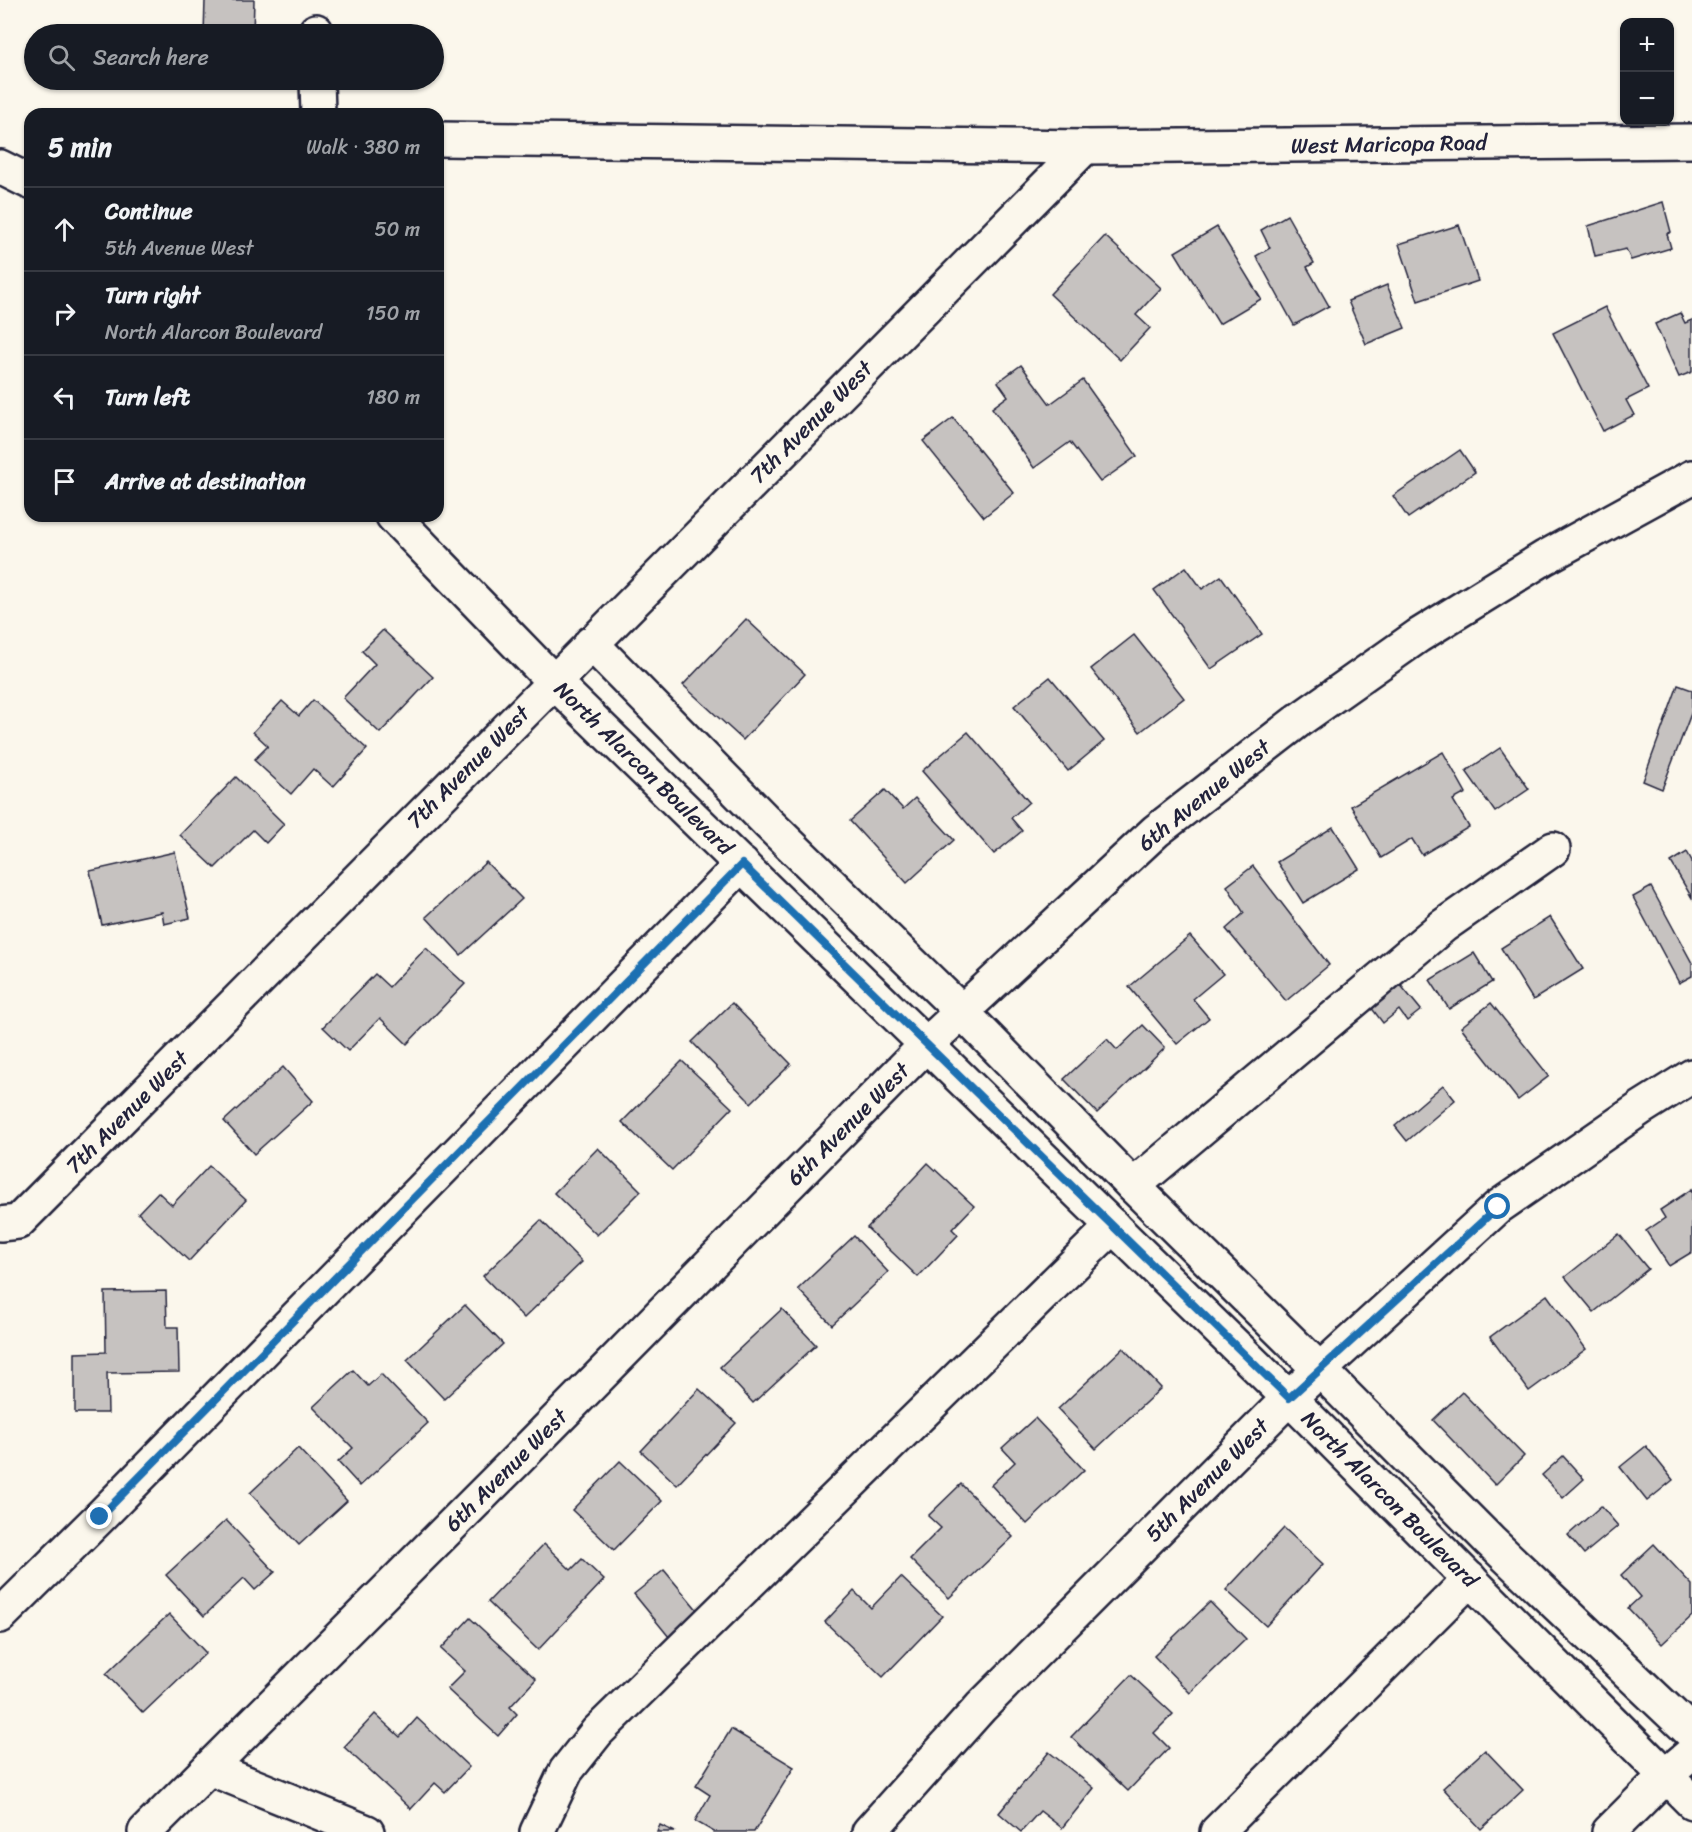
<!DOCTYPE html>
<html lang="en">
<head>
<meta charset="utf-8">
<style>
  body { margin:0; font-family:Sriracha,sans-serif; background:#242831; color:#f1f3f6 }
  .controls { position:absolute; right:18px; top:18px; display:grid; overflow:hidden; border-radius:12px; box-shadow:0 2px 4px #0004 }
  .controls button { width:54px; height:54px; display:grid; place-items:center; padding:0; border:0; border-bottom:2px solid #363941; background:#171b24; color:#f1f3f6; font:30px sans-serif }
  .stop { position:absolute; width:18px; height:18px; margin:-14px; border:4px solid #1f6fb2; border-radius:50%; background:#fff }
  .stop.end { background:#1f6fb2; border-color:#fff; box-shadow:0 2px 6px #0008 }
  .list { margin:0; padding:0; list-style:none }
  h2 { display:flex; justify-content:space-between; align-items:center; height:78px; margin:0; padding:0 24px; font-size:26px }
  h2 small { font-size:20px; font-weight:400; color:#9ea1a6 }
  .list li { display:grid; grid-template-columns:39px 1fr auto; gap:18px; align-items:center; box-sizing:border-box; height:84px; padding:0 24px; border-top:2px solid #363941 }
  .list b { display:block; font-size:22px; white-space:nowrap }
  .list p { margin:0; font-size:20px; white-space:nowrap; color:#9ea1a6 }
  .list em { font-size:20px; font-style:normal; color:#9ea1a6 }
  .icon { flex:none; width:33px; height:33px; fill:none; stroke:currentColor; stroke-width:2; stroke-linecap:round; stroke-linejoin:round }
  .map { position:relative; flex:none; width:1692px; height:1832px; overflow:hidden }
  .search { position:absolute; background:#171b24; box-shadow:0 2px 4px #0004; left:24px; top:24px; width:420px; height:66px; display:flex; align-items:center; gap:15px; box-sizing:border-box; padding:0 21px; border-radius:33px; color:#9ea1a6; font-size:22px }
  .panel { position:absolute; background:#171b24; box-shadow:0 2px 4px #0004; left:24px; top:108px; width:420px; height:414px; border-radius:18px }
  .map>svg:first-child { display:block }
  .building { fill:#c6c2c0; stroke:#22223b; stroke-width:1.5 }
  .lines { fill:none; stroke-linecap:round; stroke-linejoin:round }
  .minor-casing { stroke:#22223b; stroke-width:38 }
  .minor { stroke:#fbf7ec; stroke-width:33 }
  .route { stroke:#1f6fb2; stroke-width:8 }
  .labels { text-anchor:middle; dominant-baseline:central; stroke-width:4.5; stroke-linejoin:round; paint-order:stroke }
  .street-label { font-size:22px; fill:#22223b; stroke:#fbf7ec }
</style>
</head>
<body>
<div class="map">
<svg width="1692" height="1832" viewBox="0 0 1692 1832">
  <rect width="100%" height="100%" fill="#fbf7ec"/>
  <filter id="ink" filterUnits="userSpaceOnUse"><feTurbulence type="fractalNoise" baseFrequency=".0167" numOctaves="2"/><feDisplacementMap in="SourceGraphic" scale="12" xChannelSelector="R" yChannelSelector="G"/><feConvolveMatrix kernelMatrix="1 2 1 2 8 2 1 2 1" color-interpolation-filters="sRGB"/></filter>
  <g filter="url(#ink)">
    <g class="building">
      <path d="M205 0H254L253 34H204Z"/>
      <path d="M1663 202 1671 232 1667 234 1671 248 1631 260 1626 249 1595 256 1588 226Z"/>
      <path d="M1287 215 1314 263 1307 267 1329 306 1294 325 1256 256 1270 248 1261 230Z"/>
      <path d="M1459 225 1478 281 1418 301 1399 244Z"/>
      <path d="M1217 227 1261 299 1219 324 1175 252Z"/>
      <path d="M1105 236 1161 288 1136 315 1150 328 1120 360 1050 294Z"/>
      <path d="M1387 285 1405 328 1366 344 1348 301Z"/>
      <path d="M1605 307 1648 389 1626 400 1634 415 1603 431 1553 333Z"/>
      <path d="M1680 313 1685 323 1692 320V372L1679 377 1655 324Z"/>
      <path d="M1021 365 1050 404 1083 380 1137 456 1100 482 1070 442 1034 468 992 408 1008 396 998 382Z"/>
      <path d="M953 418 1014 493 984 517 923 441Z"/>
      <path d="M1460 450 1475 472 1408 518 1393 496Z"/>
      <path d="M1186 567 1202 589 1221 576 1262 634 1211 669 1154 590Z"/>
      <path d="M746 619 805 674 743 740 683 685Z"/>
      <path d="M383 630 433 677 380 733 343 698 375 664 362 651Z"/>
      <path d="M1134 635 1184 698 1140 732 1091 669Z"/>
      <path d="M1050 677 1104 741 1068 771 1014 706Z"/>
      <path d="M1678 685 1692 690V711L1662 789 1643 781Z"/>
      <path d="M313 700 367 749 333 787 313 769 291 794 254 760 268 746 253 732 282 701 299 716Z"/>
      <path d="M968 732 1029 802 1011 818 1022 831 994 854 922 771Z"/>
      <path d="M1500 748 1529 789 1495 812 1466 771Z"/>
      <path d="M1443 752 1466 793 1453 800 1469 827 1422 855 1412 839 1381 858 1351 806Z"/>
      <path d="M236 777 284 824 266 843 253 830 215 868 180 835Z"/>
      <path d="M885 790 903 809 915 798 954 840 907 883 850 821Z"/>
      <path d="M1333 827 1359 869 1303 903 1277 862Z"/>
      <path d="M175 852 190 918 164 924 162 912 102 925 90 871Z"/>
      <path d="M1687 852 1692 861V898L1671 862Z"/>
      <path d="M486 862 522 899 461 955 426 917Z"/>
      <path d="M1253 866 1329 965 1286 1001 1226 929 1244 913 1227 886Z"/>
      <path d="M1651 887 1692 963V976L1679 983 1633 897Z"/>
      <path d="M1550 917 1583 969 1533 1000 1501 948Z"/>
      <path d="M1190 936 1223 974 1193 999 1209 1018 1177 1044 1129 987Z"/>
      <path d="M426 948 465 984 407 1044 380 1018 348 1051 323 1027 375 974 389 987Z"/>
      <path d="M1474 953 1492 982 1449 1009 1430 980Z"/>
      <path d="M1399 983 1421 1010 1407 1021 1399 1010 1383 1023 1370 1006Z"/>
      <path d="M732 1003 791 1064 751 1103 692 1042Z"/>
      <path d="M1491 1003 1549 1076 1518 1100 1461 1027Z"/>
      <path d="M1143 1025 1165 1048 1097 1113 1064 1079 1107 1039 1117 1050Z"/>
      <path d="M682 1061 732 1108 672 1170 622 1122Z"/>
      <path d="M283 1067 313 1101 254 1154 224 1121Z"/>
      <path d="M1443 1085 1455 1100 1407 1141 1395 1126Z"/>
      <path d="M598 1148 641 1191 597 1235 554 1193Z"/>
      <path d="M928 1163 974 1206 952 1229 958 1235 918 1277 867 1228Z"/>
      <path d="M209 1166 246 1200 189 1261 138 1213 158 1192 172 1205Z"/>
      <path d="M1692 1189V1252L1669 1266 1646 1231 1665 1218 1660 1210Z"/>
      <path d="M541 1220 582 1262 524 1318 483 1276Z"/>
      <path d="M1619 1234 1648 1269 1594 1312 1565 1277Z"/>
      <path d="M854 1236 888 1272 832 1325 798 1289Z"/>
      <path d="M166 1291 167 1327H178L179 1372 107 1373 108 1413H75V1353L106 1352 105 1292Z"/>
      <path d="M1547 1295 1586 1349 1529 1391 1490 1337Z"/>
      <path d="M465 1305 503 1344 444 1399 407 1360Z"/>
      <path d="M782 1309 816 1345 753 1403 720 1367Z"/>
      <path d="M1123 1348 1161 1388 1096 1449 1058 1409Z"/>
      <path d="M353 1370 368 1386 381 1374 428 1423 360 1486 338 1462 353 1448 313 1407Z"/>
      <path d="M699 1389 736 1423 677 1485 641 1451Z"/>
      <path d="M1462 1392 1524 1456 1495 1485 1433 1420Z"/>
      <path d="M1035 1418 1084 1470 1027 1524 991 1485 1015 1462 1002 1448Z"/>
      <path d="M1646 1446 1673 1480 1647 1501 1620 1467Z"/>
      <path d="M298 1448 347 1501 299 1545 250 1493Z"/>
      <path d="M1563 1456 1584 1479 1563 1498 1542 1475Z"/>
      <path d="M620 1461 662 1501 614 1550 572 1510Z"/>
      <path d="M961 1484 1013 1537 949 1598 910 1559 941 1528 928 1516Z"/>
      <path d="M1601 1506 1618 1526 1584 1554 1568 1535Z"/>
      <path d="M226 1520 275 1572 255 1590 244 1578 204 1616 166 1575Z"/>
      <path d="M1284 1528 1323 1564 1266 1626 1226 1590Z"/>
      <path d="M544 1544 571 1570 582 1559 604 1580 538 1650 488 1602Z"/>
      <path d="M1654 1544 1692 1585V1616L1662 1644 1628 1608 1640 1597 1621 1575Z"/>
      <path d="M664 1570 699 1612 669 1637 634 1594Z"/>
      <path d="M901 1577 942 1616 883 1677 825 1622 854 1591 871 1608Z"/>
      <path d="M1210 1602 1246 1639 1190 1693 1154 1656Z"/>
      <path d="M169 1614 206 1653 143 1713 106 1674Z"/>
      <path d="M470 1618 536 1679 510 1707 517 1714 498 1736 447 1689 465 1671 441 1649Z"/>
      <path d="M1131 1675 1173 1714 1154 1733 1169 1748 1128 1791 1071 1737Z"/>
      <path d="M375 1714 400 1737 417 1718 469 1767 445 1792 435 1783 411 1809 344 1747Z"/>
      <path d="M731 1729 794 1767 754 1832H714L695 1821 710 1795 696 1786Z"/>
      <path d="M1485 1750 1523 1790 1481 1829 1443 1788Z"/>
      <path d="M1049 1752 1094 1788 1062 1828 1040 1811 1021 1832 999 1813Z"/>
      <path d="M660 1825 675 1832H657Z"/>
    </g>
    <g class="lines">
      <defs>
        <g id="minor">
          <path d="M316 31V34"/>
          <path d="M317 80 318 114"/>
          <path d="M438 139 1085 147 1692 141"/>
          <path d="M0 167 30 182"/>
          <path d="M393 516 553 681 1289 1398 1692 1802"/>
          <path d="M591 643 769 824 961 1011 1133 1186 1320 1370 1490 1541 1692 1733"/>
          <path d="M1133 1186 1443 926 1553 849"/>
          <path d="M0 1224 18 1222 1085 147"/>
          <path d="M0 1616 100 1517 742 864"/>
          <path d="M209 1768 367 1832"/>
          <path d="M145 1832 514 1463 927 1044 1156 831 1299 720 1418 636 1544 558 1692 477"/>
          <path d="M537 1832 566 1771 597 1732 1113 1226"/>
          <path d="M869 1832 981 1707 1289 1398 1498 1207 1641 1108 1692 1076"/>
          <path d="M1217 1832 1470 1579"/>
          <path d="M1609 1832 1666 1775 1692 1753"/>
        </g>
      </defs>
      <use href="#minor" class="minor-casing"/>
      <use href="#minor" class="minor"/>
    </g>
  </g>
  <g class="lines" filter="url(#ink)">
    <path class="route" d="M100 1517 742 864 1289 1398 1498 1207"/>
  </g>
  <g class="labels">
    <g class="street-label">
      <text transform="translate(1389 144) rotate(-1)">West Maricopa Road</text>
      <text transform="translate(811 422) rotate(-45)">7th Avenue West</text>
      <text transform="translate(468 767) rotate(-45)">7th Avenue West</text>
      <text transform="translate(644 768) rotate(44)">North Alarcon Boulevard</text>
      <text transform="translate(1204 795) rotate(-39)">6th Avenue West</text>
      <text transform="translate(127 1112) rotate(-45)">7th Avenue West</text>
      <text transform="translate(848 1124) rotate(-45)">6th Avenue West</text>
      <text transform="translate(506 1470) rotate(-45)">6th Avenue West</text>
      <text transform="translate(1207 1480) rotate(-45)">5th Avenue West</text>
      <text transform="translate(1390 1499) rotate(45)">North Alarcon Boulevard</text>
    </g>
  </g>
</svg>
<div class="controls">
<button>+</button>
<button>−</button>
</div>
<div class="stop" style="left:1498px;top:1207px"></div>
<div class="stop end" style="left:100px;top:1517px"></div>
<div class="search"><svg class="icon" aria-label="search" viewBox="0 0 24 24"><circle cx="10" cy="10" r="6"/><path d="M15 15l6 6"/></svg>Search here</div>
<section class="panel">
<h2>5 min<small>Walk · 380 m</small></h2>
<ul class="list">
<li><svg class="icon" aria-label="ahead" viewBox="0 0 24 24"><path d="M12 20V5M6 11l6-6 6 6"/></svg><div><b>Continue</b><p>5th Avenue West</p></div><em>50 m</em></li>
<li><svg class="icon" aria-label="right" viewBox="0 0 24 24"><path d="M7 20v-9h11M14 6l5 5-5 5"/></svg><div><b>Turn right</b><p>North Alarcon Boulevard</p></div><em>150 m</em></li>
<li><svg class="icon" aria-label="left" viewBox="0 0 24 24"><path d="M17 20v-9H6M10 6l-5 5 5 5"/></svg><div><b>Turn left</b></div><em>180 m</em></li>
<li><svg class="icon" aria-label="arrive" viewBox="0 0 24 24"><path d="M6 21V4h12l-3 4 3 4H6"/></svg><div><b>Arrive at destination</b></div></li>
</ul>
</section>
</div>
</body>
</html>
